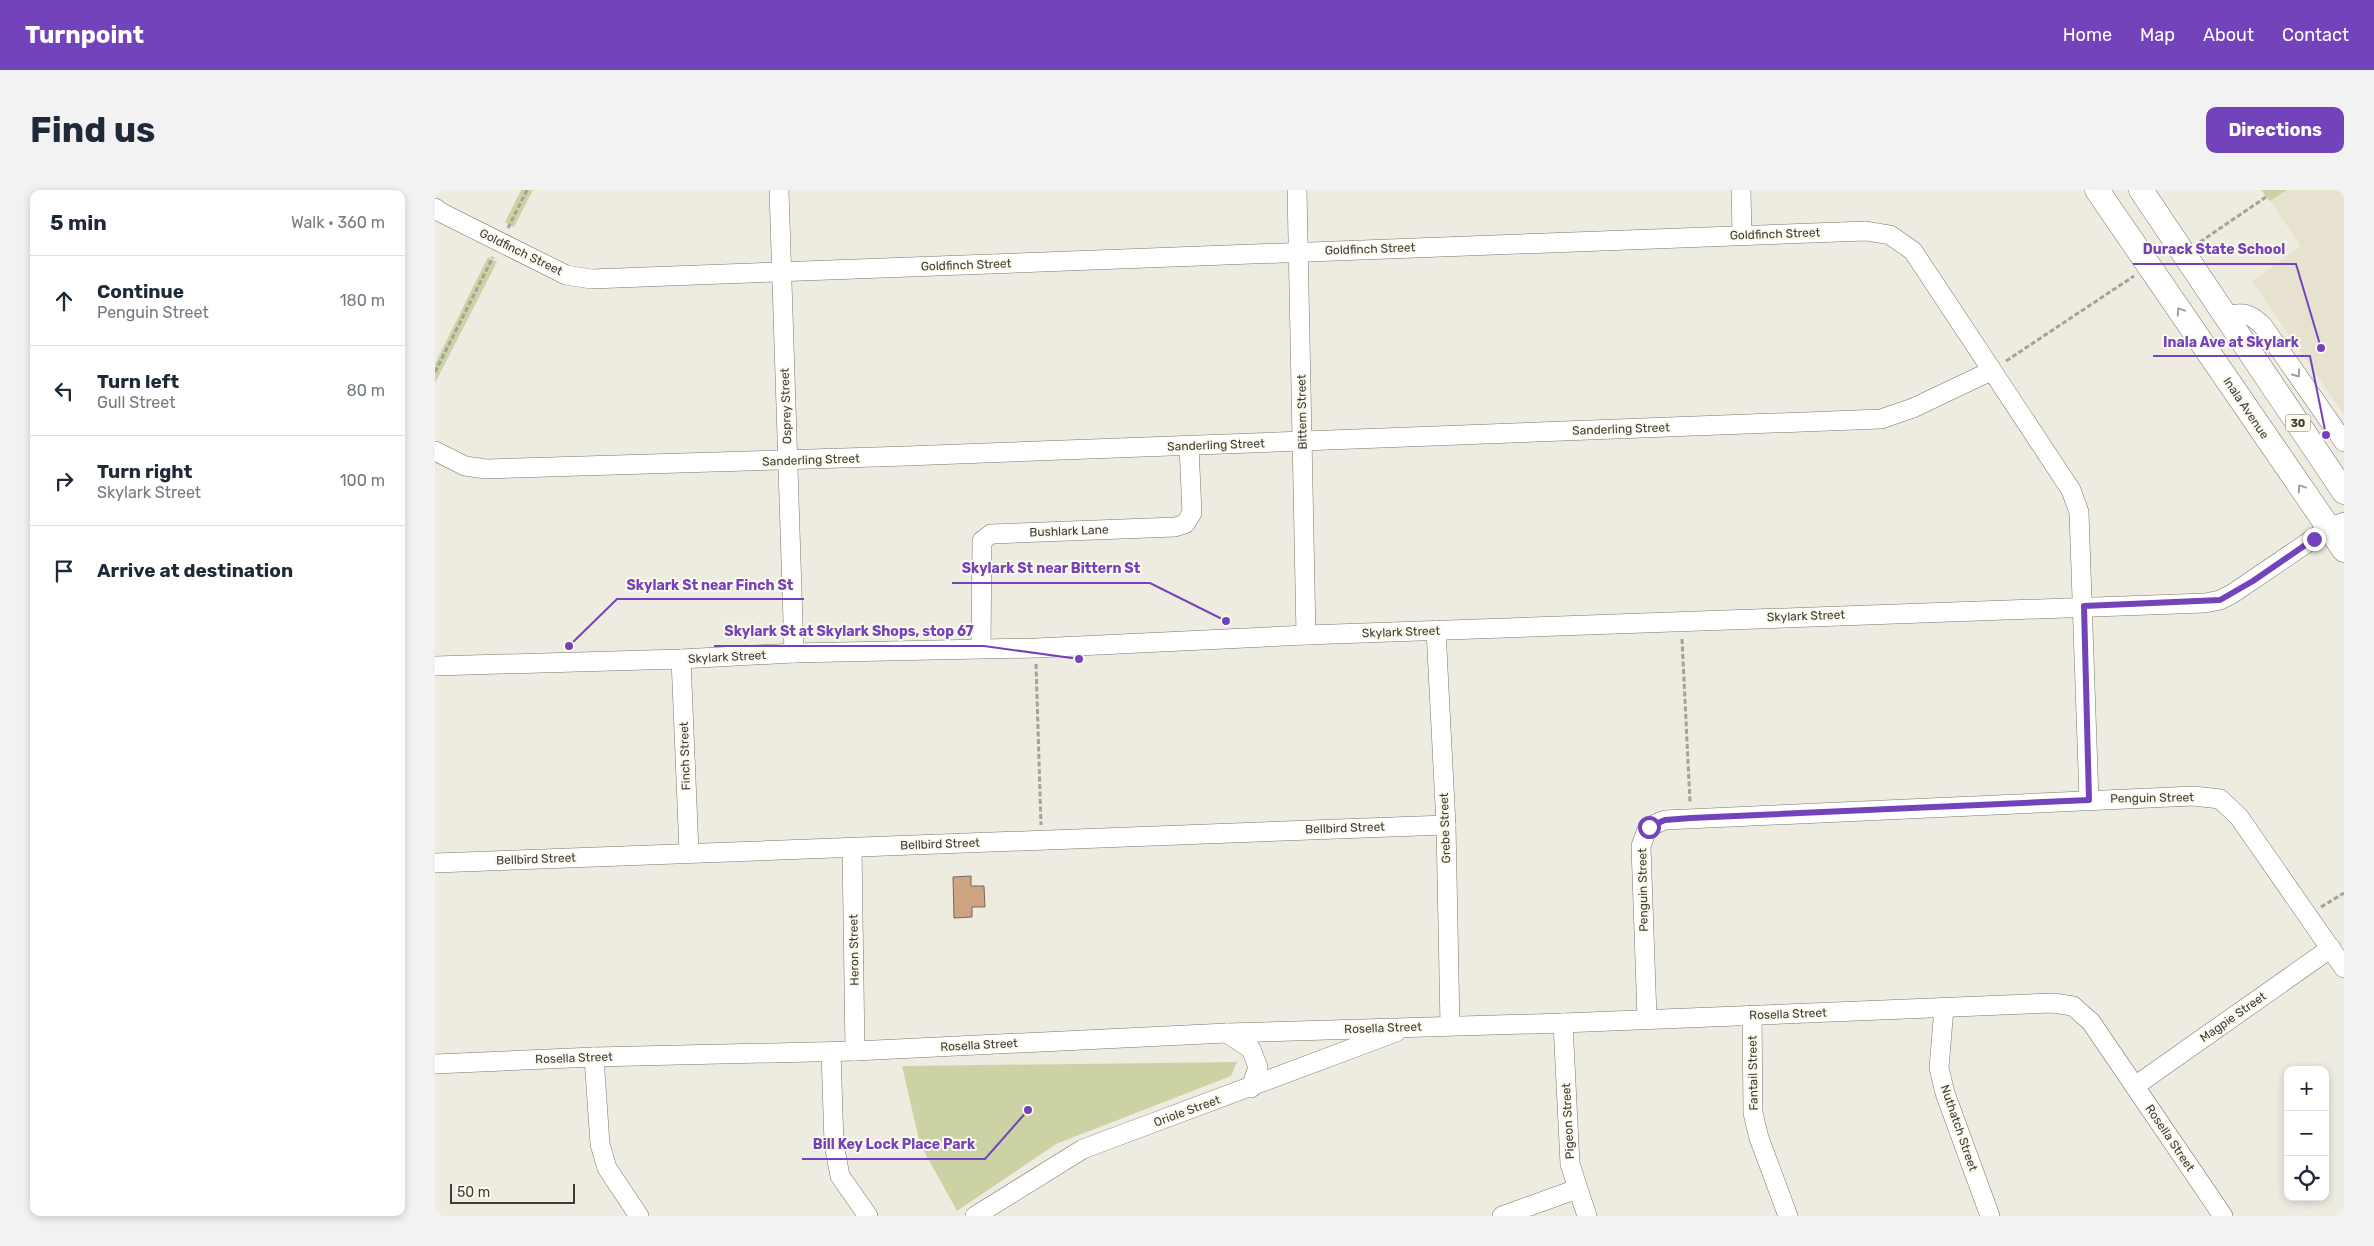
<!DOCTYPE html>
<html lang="en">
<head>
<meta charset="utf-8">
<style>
  body { margin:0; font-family:Rubik,sans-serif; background:#f2f2f3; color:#1f2937 }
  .controls { position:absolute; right:15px; bottom:15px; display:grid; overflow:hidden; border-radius:10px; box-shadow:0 2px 8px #0003 }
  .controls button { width:45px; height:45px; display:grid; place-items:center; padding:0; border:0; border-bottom:1px solid #e0e1e3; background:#fff; color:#1f2937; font:25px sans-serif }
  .scale { position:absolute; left:15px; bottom:12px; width:125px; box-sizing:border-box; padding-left:5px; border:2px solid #3d3c37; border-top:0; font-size:14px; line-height:18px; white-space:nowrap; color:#3d3c37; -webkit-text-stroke:4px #fcf9ed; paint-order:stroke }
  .stop { position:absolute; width:15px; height:15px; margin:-11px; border:4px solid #7343bb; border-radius:50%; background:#fff }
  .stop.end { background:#7343bb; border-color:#fff; box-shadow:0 1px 5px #0008 }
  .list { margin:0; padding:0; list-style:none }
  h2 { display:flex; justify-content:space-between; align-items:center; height:65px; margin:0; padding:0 20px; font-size:21px }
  h2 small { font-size:16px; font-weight:400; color:#747a83 }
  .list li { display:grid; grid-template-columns:32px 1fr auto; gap:15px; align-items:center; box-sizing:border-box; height:90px; padding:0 20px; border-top:1px solid #e0e1e3 }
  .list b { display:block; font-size:19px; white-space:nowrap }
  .list p { margin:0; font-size:16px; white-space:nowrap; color:#747a83 }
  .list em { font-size:16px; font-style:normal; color:#747a83 }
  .icon { flex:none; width:28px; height:28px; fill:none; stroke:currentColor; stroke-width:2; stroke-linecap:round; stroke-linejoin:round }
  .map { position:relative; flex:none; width:1909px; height:1026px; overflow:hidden; border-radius:10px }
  header { display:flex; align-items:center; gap:30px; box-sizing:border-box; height:70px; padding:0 25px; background:#7343bb; color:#fff }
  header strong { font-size:24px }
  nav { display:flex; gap:28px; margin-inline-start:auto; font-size:18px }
  .intro { display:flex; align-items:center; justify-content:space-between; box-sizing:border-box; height:120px; padding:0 30px }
  h1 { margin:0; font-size:35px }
  .button { padding:12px 22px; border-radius:10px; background:#7343bb; color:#fff; font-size:18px; font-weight:700 }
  main { display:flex; gap:30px; padding:0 30px }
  aside { flex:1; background:#fff; border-radius:10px; box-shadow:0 2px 8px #0003 }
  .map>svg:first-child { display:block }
  .built { fill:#e7e2cf }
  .green { fill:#cdd2a5 }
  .building { fill:#cda47f; stroke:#726962 }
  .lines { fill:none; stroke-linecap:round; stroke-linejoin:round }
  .minor-casing { stroke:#78766b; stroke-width:20 }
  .major-casing { stroke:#78766b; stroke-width:25 }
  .path { stroke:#a4a299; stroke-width:3; stroke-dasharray:5 2.5; stroke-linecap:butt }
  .minor { stroke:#fff; stroke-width:19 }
  .major { stroke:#fff; stroke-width:24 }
  .oneway { stroke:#9e9e9b }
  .route { stroke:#7343bb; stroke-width:6 }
  .labels { text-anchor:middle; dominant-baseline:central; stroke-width:4; stroke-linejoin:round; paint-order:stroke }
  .shield { fill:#fcf9ed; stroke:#76756e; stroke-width:1 }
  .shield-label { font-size:11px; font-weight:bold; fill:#3d3c37 }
  .street-label { font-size:12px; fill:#3d3c37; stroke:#fcf9ed }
  .leader { fill:none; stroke:#7343bb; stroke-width:2 }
  .callout-dot { fill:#7343bb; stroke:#fcf9ed; stroke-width:2 }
  .callout-label { font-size:14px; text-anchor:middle; font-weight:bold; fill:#7343bb; stroke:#fcf9ed; stroke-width:4; stroke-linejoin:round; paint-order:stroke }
</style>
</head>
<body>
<header>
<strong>Turnpoint</strong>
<nav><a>Home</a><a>Map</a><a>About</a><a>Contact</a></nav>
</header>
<div class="intro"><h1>Find us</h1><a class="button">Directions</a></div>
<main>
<aside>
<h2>5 min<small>Walk · 360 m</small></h2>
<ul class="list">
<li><svg class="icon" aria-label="ahead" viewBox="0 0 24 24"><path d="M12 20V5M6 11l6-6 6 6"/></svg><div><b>Continue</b><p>Penguin Street</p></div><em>180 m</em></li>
<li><svg class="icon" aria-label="left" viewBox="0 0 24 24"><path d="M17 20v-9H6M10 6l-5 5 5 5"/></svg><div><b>Turn left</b><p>Gull Street</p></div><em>80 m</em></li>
<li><svg class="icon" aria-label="right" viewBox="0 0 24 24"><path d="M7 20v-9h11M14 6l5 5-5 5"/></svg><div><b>Turn right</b><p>Skylark Street</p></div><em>100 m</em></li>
<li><svg class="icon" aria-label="arrive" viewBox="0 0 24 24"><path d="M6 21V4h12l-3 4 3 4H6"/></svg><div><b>Arrive at destination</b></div></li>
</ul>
</aside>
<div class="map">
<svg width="1909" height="1026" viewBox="0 0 1909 1026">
  <rect width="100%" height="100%" fill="#eeece0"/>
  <path class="built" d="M1852 0H1909V225L1817 91 1866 56 1835 11Z"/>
  <g class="green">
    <path d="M86 0H98L79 37 70 32Z"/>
    <path d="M1826 0H1852L1835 11Z"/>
    <path d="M53 67 62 72 0 193V174Z"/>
    <path d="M802 872 796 886 621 954 522 1021 485 954 467 876Z"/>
  </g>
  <path class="building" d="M536 686V696H549L550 717H537V727L519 728 518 687Z"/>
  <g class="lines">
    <defs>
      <g id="minor">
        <path d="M344 0 359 463"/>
        <path d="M862 0 871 445"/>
        <path d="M1306 0 1307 45"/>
        <path d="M0 18 7 23 131 85 156 89 1431 41 1455 45 1478 61 1636 300 1644 322 1654 610"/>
        <path d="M1791 126C1808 121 1816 124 1828 136L1909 252"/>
        <path d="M0 261 30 276 51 279 472 266 1446 229 1478 218 1556 181"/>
        <path d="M1001 440 1011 635 1015 835"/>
        <path d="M546 458 547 351 556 344 740 337 750 334 757 323 754 256"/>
        <path d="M246 469 254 662"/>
        <path d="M0 476 246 469 359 463 601 458 871 445 1770 413 1785 410 1797 404 1894 338 1909 332"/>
        <path d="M417 658 420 861"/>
        <path d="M0 673 1011 635"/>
        <path d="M1509 818 1504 878 1510 903 1555 1026"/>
        <path d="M1317 825 1318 923 1324 948 1353 1026"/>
        <path d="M1212 828 1206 656 1213 637 1230 630 1759 606 1785 609 1804 627 1909 778"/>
        <path d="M1128 833 1135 974 1152 1026"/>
        <path d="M792 843 816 859 823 877 816 898"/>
        <path d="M396 862 399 954 405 986 433 1026"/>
        <path d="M159 867 165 954 172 978 204 1026"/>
        <path d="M0 874 159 867 420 861 792 843 1128 833 1618 813 1638 816 1656 832 1788 1026"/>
        <path d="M1700 896 1896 758"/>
        <path d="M540 1026 648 959 961 842"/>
        <path d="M1067 1026 1142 999"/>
      </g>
      <g id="major">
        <path d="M1662 0 1909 360"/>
        <path d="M1706 0 1909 302"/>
      </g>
    </defs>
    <use href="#minor" class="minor-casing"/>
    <use href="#major" class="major-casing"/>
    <g class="path">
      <path d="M73 38 92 0"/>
      <path d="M1765 52 1831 7"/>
      <path d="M1571 171 1699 86"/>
      <path d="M0 182 58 67"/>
      <path d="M1247 449 1255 612"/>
      <path d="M601 474 606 635"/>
      <path d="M1886 717 1909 703"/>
    </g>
    <use href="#minor" class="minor"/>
    <use href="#major" class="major"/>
  </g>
  <defs><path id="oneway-chevron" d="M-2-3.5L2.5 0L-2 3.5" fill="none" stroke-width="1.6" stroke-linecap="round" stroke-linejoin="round" transform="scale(1.25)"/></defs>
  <g class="oneway">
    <use href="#oneway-chevron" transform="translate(1745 121) rotate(-124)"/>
    <use href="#oneway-chevron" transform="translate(1862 184) rotate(55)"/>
    <use href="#oneway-chevron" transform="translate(1866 298) rotate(-124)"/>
  </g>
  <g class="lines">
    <path class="route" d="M1214 637 1230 630 1256 628 1654 610 1649 416 1785 410 1818 391 1879 349"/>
  </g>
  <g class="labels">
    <rect class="shield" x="1850.5" y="224.5" width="25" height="17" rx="4"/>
    <g class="shield-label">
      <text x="1863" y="233">30</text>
    </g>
    <g class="street-label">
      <text transform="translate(1340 44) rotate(-2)">Goldfinch Street</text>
      <text transform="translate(935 59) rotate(-2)">Goldfinch Street</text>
      <text transform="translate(86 62) rotate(26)">Goldfinch Street</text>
      <text transform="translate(531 75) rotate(-2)">Goldfinch Street</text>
      <text transform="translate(351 216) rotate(-92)">Osprey Street</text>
      <text transform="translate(1811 218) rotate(56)">Inala Avenue</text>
      <text transform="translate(867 222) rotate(-91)">Bittem Street</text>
      <text transform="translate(1186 239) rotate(-2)">Sanderling Street</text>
      <text transform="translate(781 255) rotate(-2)">Sanderling Street</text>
      <text transform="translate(376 270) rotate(-2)">Sanderling Street</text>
      <text transform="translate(634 341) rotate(-2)">Bushlark Lane</text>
      <text transform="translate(1371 426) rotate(-2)">Skylark Street</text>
      <text transform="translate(966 442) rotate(-2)">Skylark Street</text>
      <text transform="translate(292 467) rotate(-3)">Skylark Street</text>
      <text transform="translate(250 566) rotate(-92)">Finch Street</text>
      <text transform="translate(1717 608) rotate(-1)">Penguin Street</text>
      <text transform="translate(910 638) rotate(-2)">Bellbird Street</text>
      <text transform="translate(1010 638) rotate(-92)">Grebe Street</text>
      <text transform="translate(505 654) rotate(-2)">Bellbird Street</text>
      <text transform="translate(101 669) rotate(-2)">Bellbird Street</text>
      <text transform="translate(1208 700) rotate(-91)">Penguin Street</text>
      <text transform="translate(419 760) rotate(-91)">Heron Street</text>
      <text transform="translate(1353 824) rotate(-2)">Rosella Street</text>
      <text transform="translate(1798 827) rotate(-35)">Magpie Street</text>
      <text transform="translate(948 838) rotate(-2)">Rosella Street</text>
      <text transform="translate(544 855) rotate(-3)">Rosella Street</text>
      <text transform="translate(139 868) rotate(-2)">Rosella Street</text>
      <text transform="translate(1318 883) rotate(-91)">Fantail Street</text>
      <text transform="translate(752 921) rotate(-20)">Oriole Street</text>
      <text transform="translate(1133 931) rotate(-93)">Pigeon Street</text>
      <text transform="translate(1524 938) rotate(71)">Nuthatch Street</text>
      <text transform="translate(1735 948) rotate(56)">Rosella Street</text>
    </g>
  </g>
  <path class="leader" d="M1886 158L1861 74H1698M1891 245L1875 166H1718M791 431L715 393H517M134 456L182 409H369M644 469L549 456H279M593 920L550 969H367"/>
  <g class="callout-dot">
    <circle cx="1886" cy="158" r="5"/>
    <circle cx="1891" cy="245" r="5"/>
    <circle cx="791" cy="431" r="5"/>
    <circle cx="134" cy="456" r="5"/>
    <circle cx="644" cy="469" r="5"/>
    <circle cx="593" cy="920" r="5"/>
  </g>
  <g class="callout-label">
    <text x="1779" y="64">Durack State School</text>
    <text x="1796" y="157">Inala Ave at Skylark</text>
    <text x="616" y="383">Skylark St near Bittern St</text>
    <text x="275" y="400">Skylark St near Finch St</text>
    <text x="414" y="446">Skylark St at Skylark Shops, stop 67</text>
    <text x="459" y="959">Bill Key Lock Place Park</text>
  </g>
</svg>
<div class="controls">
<button>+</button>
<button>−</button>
<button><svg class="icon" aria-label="locate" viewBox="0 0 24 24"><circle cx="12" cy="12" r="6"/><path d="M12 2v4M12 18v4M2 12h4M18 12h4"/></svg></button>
</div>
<div class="scale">50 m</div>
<div class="stop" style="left:1214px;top:637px"></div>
<div class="stop end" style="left:1879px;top:349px"></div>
</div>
</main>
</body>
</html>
